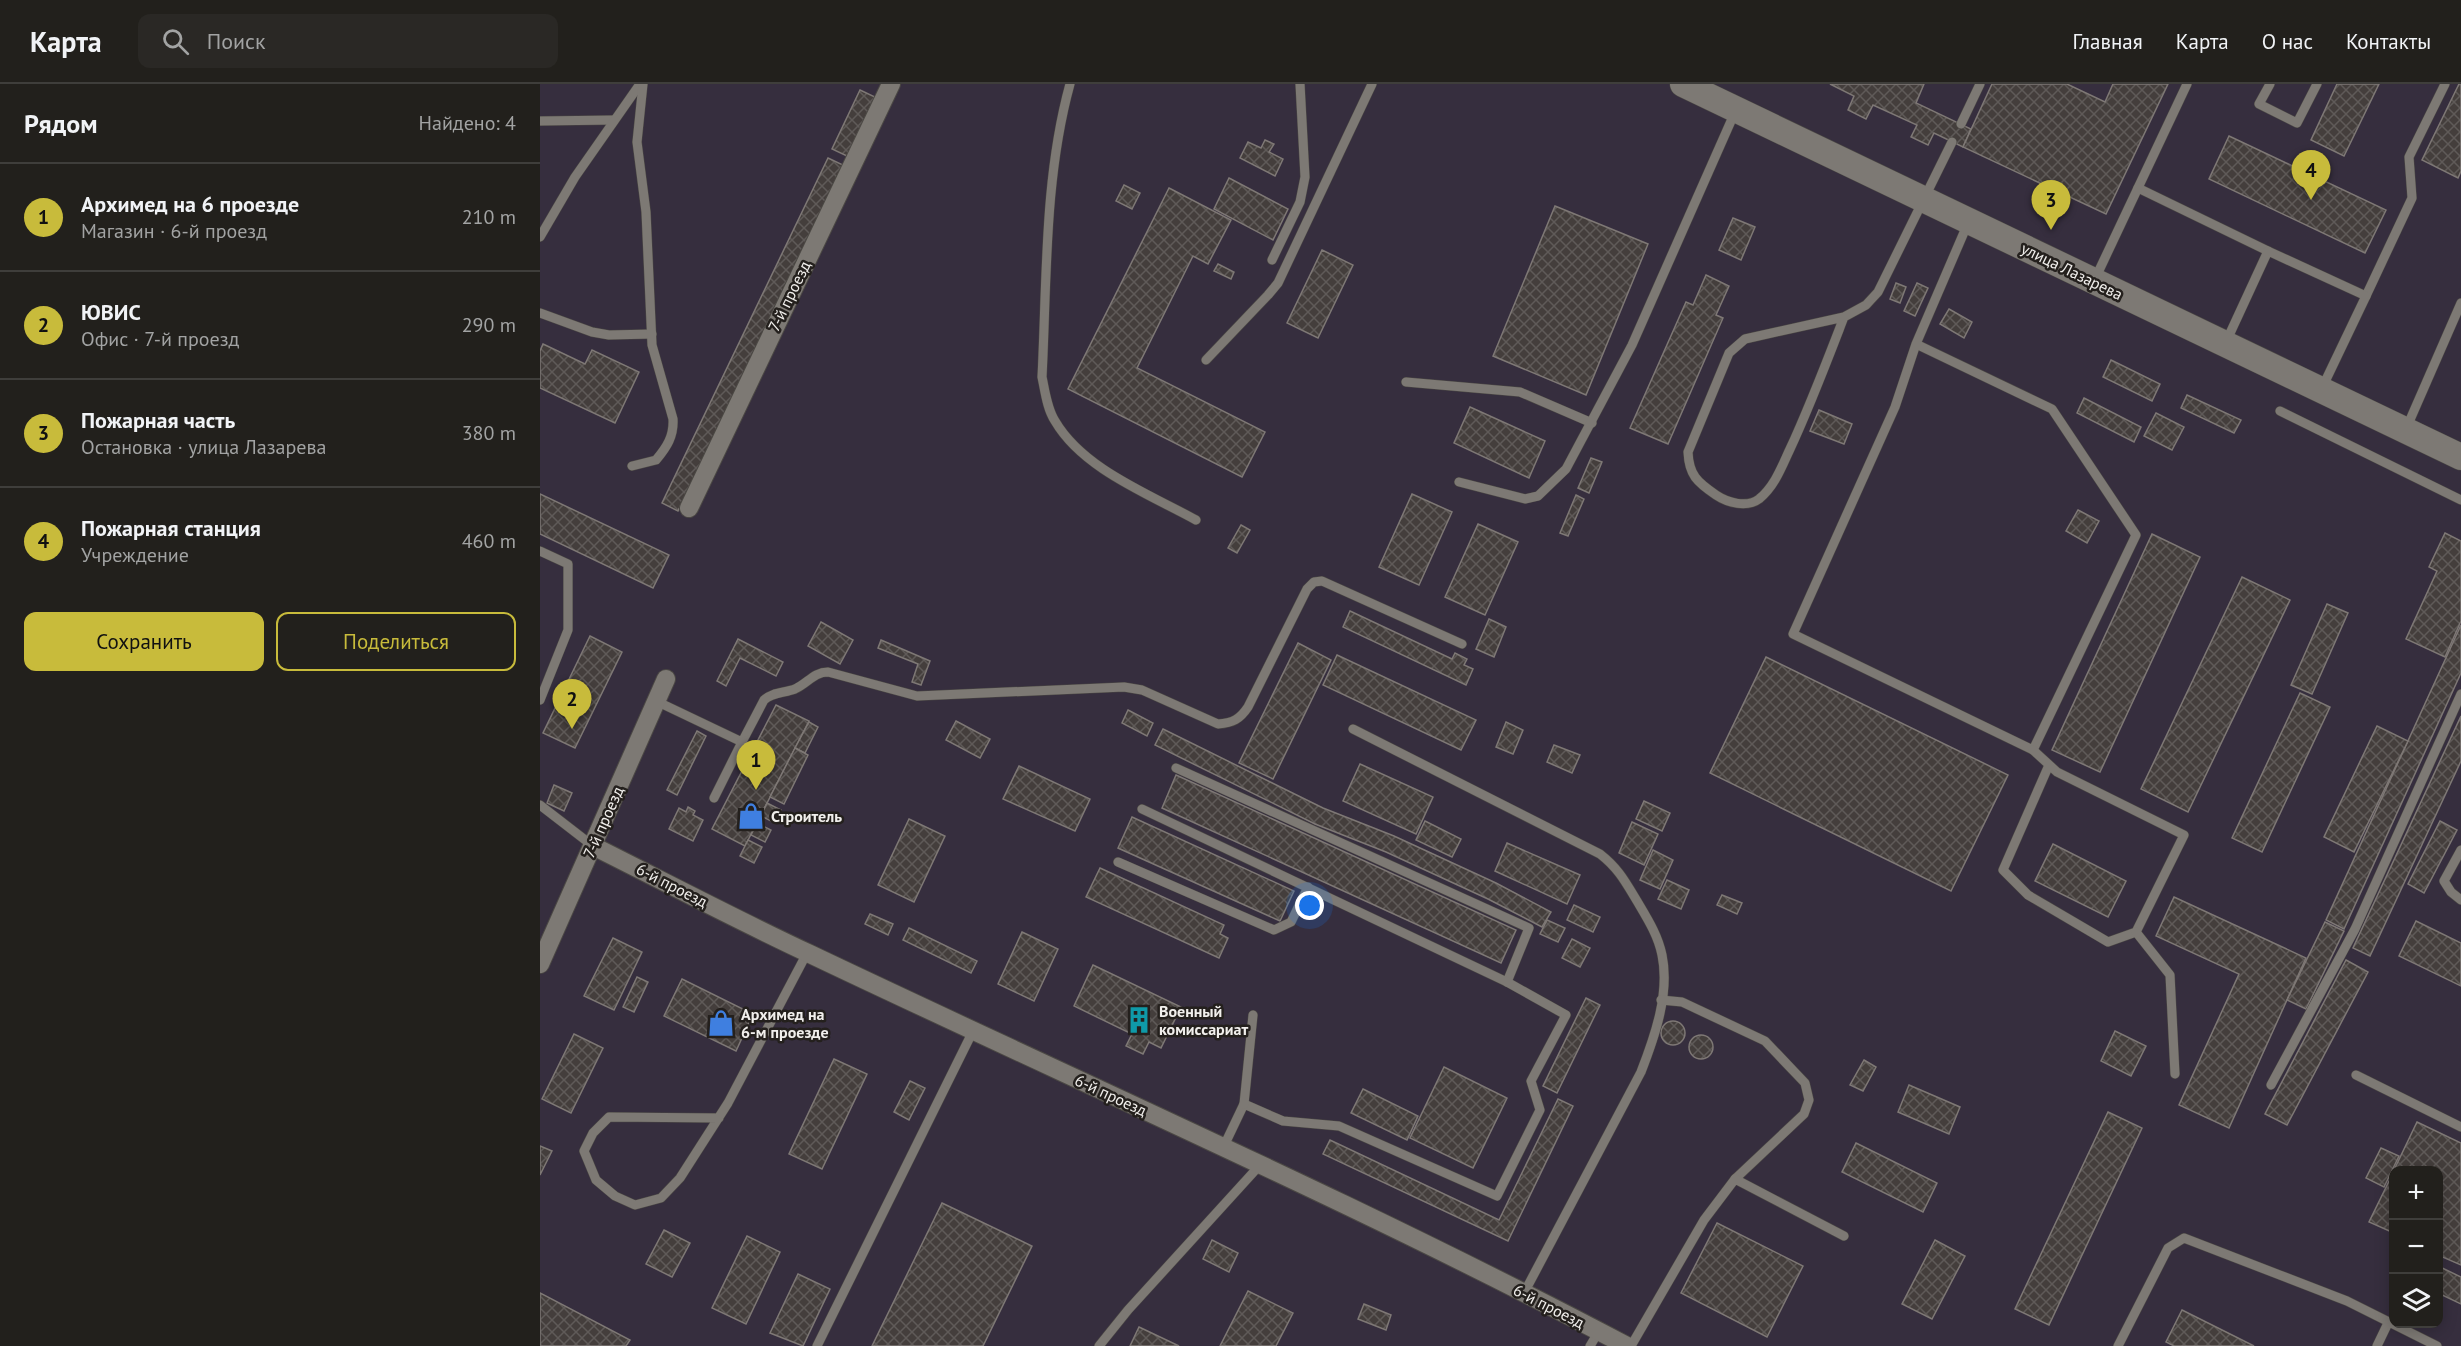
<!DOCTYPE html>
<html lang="ru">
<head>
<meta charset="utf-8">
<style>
  body { margin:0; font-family:"PT Sans",sans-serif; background:#2a2825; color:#f1f3f6 }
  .controls { position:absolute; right:18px; bottom:18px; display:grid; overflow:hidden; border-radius:12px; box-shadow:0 3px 15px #0003 }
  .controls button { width:54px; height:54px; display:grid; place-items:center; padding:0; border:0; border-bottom:2px solid #3f3e3b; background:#22201c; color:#f1f3f6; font:30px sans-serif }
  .you { position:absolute; left:770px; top:822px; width:21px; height:21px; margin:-15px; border:4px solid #fff; border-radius:50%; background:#1a73e8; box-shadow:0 0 0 9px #1a73e833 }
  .badge { display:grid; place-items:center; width:39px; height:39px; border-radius:50%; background:#c8bb3b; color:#111; font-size:20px; font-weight:700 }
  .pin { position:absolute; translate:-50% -50px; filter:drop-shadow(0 2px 3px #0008) }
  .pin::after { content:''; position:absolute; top:32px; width:21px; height:18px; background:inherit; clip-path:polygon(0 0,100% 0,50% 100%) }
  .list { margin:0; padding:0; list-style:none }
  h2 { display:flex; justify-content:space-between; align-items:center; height:78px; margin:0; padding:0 24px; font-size:26px }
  h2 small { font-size:20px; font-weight:400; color:#a2a3a3 }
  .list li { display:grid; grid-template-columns:39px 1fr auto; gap:18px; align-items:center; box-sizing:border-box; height:108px; padding:0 24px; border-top:2px solid #3f3e3b }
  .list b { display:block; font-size:22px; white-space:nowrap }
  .list p { margin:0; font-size:20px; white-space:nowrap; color:#a2a3a3 }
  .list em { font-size:20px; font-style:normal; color:#a2a3a3 }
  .actions { display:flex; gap:12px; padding:18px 24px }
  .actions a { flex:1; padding:14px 0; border:2px solid #c8bb3b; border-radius:12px; text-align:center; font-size:21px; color:#c8bb3b }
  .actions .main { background:#c8bb3b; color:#111 }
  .icon { flex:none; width:33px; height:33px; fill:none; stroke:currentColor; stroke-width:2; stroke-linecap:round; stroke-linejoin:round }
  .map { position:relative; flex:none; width:1921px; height:1262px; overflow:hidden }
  header { display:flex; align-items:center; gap:36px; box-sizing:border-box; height:84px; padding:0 30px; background:#22201c; border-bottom:2px solid #3f3e3b }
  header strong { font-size:28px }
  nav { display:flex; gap:33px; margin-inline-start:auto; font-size:21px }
  .search { width:420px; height:54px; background:#2a2825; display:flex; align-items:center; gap:15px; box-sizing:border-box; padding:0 21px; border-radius:12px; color:#a2a3a3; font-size:22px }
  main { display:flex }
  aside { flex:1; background:#22201c }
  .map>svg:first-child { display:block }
  .industrial { fill:#362e3e; fill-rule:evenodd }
  .building { fill:url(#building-cross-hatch); stroke:#7e7875; stroke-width:1.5 }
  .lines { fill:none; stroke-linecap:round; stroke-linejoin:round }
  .service-casing { stroke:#4b4844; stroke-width:10 }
  .minor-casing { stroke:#4b4844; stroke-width:20 }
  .secondary-casing { stroke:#4b4844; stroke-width:27 }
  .service { stroke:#7d7974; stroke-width:9 }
  .minor { stroke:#7d7974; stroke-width:18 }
  .secondary { stroke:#7d7974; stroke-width:26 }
  .labels { text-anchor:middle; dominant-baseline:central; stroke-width:5; stroke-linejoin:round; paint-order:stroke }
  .street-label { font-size:16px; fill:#f1efec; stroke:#24201d }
  .poi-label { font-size:16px; font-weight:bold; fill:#f1efec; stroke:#24201d; text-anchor:start }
</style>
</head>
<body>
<header>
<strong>Карта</strong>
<div class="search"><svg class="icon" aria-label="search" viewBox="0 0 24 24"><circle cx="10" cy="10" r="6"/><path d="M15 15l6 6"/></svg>Поиск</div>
<nav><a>Главная</a><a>Карта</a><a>О нас</a><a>Контакты</a></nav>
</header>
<main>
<aside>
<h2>Рядом<small>Найдено: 4</small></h2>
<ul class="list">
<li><span class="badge">1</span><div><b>Архимед на 6 проезде</b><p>Магазин · 6-й проезд</p></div><em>210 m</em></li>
<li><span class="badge">2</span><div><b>ЮВИС</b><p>Офис · 7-й проезд</p></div><em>290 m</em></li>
<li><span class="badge">3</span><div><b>Пожарная часть</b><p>Остановка · улица Лазарева</p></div><em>380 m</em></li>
<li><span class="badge">4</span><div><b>Пожарная станция</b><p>Учреждение</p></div><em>460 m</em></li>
</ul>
<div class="actions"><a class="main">Сохранить</a><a>Поделиться</a></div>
</aside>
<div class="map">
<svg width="1921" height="1262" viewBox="0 0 1921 1262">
  <defs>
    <pattern id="building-cross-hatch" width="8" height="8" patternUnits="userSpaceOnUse" patternTransform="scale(1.5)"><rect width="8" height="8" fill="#443e3c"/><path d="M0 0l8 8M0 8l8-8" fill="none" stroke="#5f5a58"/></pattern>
  </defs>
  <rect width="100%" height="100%" fill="#2e2a26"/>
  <path class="industrial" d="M0 0H1921V1262H0ZM1854 1086H1898V1240H1854Z"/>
  <g class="building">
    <path d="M1290 0H1384L1376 19 1431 45 1423 63 1394 49 1388 61 1371 53 1377 41 1333 21 1326 35 1308 26 1314 12Z"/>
    <path d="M1452 0H1527L1565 18 1573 0H1628L1566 130 1423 63Z"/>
    <path d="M1797 0H1839L1804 72 1771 56Z"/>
    <path d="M1919 0H1921V87L1918 94 1882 76Z"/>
    <path d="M320 6 335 13 307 72 292 65Z"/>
    <path d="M1689 52 1846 126 1825 169 1669 95Z"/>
    <path d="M725 56 734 60 729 68 743 75 735 92 700 74 708 58 721 64Z"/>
    <path d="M288 74 303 81 138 427 122 419Z"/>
    <path d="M689 94 748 125 733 156 674 125Z"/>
    <path d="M584 101 600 109 592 125 576 117Z"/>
    <path d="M629 104 691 136 668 180 653 172 597 284 725 348 702 393 528 305Z"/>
    <path d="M1015 122 1108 160 1046 311 953 272Z"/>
    <path d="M1193 134 1215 143 1201 176 1179 166Z"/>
    <path d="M782 166 813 181 778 254 747 239Z"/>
    <path d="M678 180 694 188 691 195 674 187Z"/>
    <path d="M1166 191 1189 202 1176 231 1183 234 1128 360 1090 344 1146 218 1153 221Z"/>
    <path d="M1356 199 1366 203 1360 219 1350 215Z"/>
    <path d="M1377 199 1388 204 1375 232 1364 227Z"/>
    <path d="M1409 225 1432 238 1424 254 1400 240Z"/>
    <path d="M3 260 45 280 52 266 99 288 75 339 0 304V267Z"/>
    <path d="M1571 276 1620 300 1612 317 1563 293Z"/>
    <path d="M1647 311 1701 336 1694 349 1641 324Z"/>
    <path d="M1544 314 1601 343 1594 358 1537 329Z"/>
    <path d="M930 323 1005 357 989 394 914 359Z"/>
    <path d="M1279 326 1312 340 1304 360 1270 347Z"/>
    <path d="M1616 329 1644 343 1632 366 1604 352Z"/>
    <path d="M1051 374 1062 378 1049 409 1038 404Z"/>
    <path d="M0 410 129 471 113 504 0 450Z"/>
    <path d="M872 410 912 428 879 501 839 483Z"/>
    <path d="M1036 411 1044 415 1028 452 1020 449Z"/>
    <path d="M1538 426 1559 437 1547 459 1526 447Z"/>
    <path d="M938 440 978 458 945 531 905 513Z"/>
    <path d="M701 441 710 446 697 469 688 464Z"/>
    <path d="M1905 449 1921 457V537L1905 573 1866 555 1897 487 1889 483Z"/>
    <path d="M1612 450 1660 473 1560 688 1512 666Z"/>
    <path d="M1702 493 1750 516 1648 728 1601 705Z"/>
    <path d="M1787 520 1808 529 1772 610 1751 601Z"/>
    <path d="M810 527 912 575 915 569 927 575 924 581 933 585 926 601 803 543Z"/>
    <path d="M949 535 966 543 954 573 936 565Z"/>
    <path d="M281 538 313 556 300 580 268 562Z"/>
    <path d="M1921 541V589L1804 845 1786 836Z"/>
    <path d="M50 552 82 568 35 664 3 649Z"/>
    <path d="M198 555 243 578 236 592 200 574 186 602 177 597Z"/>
    <path d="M341 556 390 577 381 601 372 598 378 580 338 564Z"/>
    <path d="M758 559 791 576 733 695 699 679Z"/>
    <path d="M797 571 936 636 921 666 783 601Z"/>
    <path d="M1226 573 1468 691 1411 807 1170 689Z"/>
    <path d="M1760 609 1790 623 1722 768 1692 754Z"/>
    <path d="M236 621 269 637 205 762 172 745Z"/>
    <path d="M588 626 613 639 607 652 582 639Z"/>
    <path d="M1921 632V677L1830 872 1813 864Z"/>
    <path d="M416 637 450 655 440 674 406 656Z"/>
    <path d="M269 638 278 643 265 669 255 664Z"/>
    <path d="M966 638 983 646 973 670 956 663Z"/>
    <path d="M1837 642 1868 657 1814 768 1784 753Z"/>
    <path d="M623 645 783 724 854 752 956 799 1011 828 1002 843 948 815 846 768 775 740 615 661Z"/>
    <path d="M157 647 166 652 137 711 127 706Z"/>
    <path d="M1014 661 1040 671 1032 689 1007 678Z"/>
    <path d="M255 664 268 671 244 720 230 713Z"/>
    <path d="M820 680 893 713 876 750 803 717Z"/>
    <path d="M479 682 550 715 535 747 463 715Z"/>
    <path d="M636 691 976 846 961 879 622 724Z"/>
    <path d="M14 701 32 709 24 727 7 719Z"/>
    <path d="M1104 717 1130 729 1122 747 1096 735Z"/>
    <path d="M227 719 241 726 235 739 221 732Z"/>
    <path d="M148 723 155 727 153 731 163 736 153 757 129 745 139 724 146 728Z"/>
    <path d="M592 733 754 807 740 837 578 764Z"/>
    <path d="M369 735 405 752 374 818 338 801Z"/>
    <path d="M885 737 921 755 912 773 876 756Z"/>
    <path d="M1900 737 1917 746 1884 809 1868 800Z"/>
    <path d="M1092 738 1118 750 1104 781 1079 769Z"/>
    <path d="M217 739 231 746 225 758 211 751Z"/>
    <path d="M208 756 222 763 214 779 200 772Z"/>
    <path d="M967 759 1040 791 1027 820 955 787Z"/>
    <path d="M1513 760 1586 797 1568 833 1495 797Z"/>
    <path d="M1113 766 1133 776 1120 805 1100 796Z"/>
    <path d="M560 784 684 841 680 850 688 854 679 874 546 813Z"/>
    <path d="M1127 796 1149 806 1141 825 1118 815Z"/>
    <path d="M1182 811 1202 819 1197 830 1177 821Z"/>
    <path d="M1634 813 1766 874 1689 1044 1639 1021 1699 890 1616 852Z"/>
    <path d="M1034 821 1060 833 1053 848 1027 836Z"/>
    <path d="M330 830 353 840 348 851 325 840Z"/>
    <path d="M1007 836 1025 844 1018 858 1000 850Z"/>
    <path d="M1876 837 1921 859V902L1859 872Z"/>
    <path d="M1785 838 1804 847 1766 925 1747 916Z"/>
    <path d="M369 844 437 877 431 889 363 856Z"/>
    <path d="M482 848 518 865 494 917 458 900Z"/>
    <path d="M73 854 102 868 74 926 44 912Z"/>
    <path d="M1032 855 1050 864 1040 883 1022 874Z"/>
    <path d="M1806 876 1828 888 1747 1041 1725 1030Z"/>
    <path d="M553 881 641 923 621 964 609 958 603 970 586 962 592 950 534 922Z"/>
    <path d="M97 893 108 898 94 928 83 923Z"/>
    <path d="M142 895 213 930 196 967 124 932Z"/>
    <path d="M1046 914 1060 921 1017 1009 1003 1002Z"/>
    <circle cx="1133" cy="949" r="12"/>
    <path d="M1575 947 1606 962 1591 992 1561 977Z"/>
    <path d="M34 950 63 964 31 1029 2 1015Z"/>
    <circle cx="1161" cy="963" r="12"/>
    <path d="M294 975 327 990 282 1085 249 1070Z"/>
    <path d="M1324 976 1336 983 1323 1007 1310 1001Z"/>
    <path d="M904 983 967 1014 933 1084 870 1054Z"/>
    <path d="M370 997 385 1004 369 1036 354 1028Z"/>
    <path d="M1369 1001 1420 1023 1409 1050 1358 1028Z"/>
    <path d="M823 1005 878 1032 867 1056 811 1029Z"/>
    <path d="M1018 1015 1033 1022 968 1157 783 1070 790 1056 959 1136Z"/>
    <path d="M1568 1028 1602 1044 1509 1241 1475 1225Z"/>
    <path d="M1877 1038 1921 1059V1181L1898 1171V1086H1854Z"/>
    <path d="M1316 1059 1397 1099 1383 1128 1302 1088Z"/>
    <path d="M0 1062 12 1067 0 1091Z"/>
    <path d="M1841 1064 1859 1072 1844 1103 1826 1094Z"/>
    <path d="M1854 1087V1149L1829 1138Z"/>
    <path d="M402 1119 492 1162 443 1262H332Z"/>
    <path d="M1177 1139 1263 1182 1227 1253 1141 1209Z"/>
    <path d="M124 1146 150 1159 132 1193 106 1180Z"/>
    <path d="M207 1152 240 1168 206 1240 172 1224Z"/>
    <path d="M672 1156 698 1169 689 1188 663 1175Z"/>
    <path d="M1395 1156 1425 1172 1392 1235 1362 1220Z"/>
    <path d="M1898 1182 1921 1193V1220L1898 1209Z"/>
    <path d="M258 1190 290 1205 263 1262 230 1249Z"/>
    <path d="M708 1207 753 1229 736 1262H680Z"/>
    <path d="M0 1209 90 1256 86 1262H0Z"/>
    <path d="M824 1220 851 1231 846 1246 818 1235Z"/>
    <path d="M1642 1226 1714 1262H1634L1626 1258Z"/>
    <path d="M599 1243 639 1262H590Z"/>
  </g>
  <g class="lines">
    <defs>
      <g id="service">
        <path d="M530 0C504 94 507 196 502 293 505 307 507 325 515 337 543 385 609 410 656 436"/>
        <path d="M1730 0 1719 20 1757 39 1777 0"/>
        <path d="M0 37 74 36"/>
        <path d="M1421 40 1440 0"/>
        <path d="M1598 104 1728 167"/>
        <path d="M0 153 35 93 100 0"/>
        <path d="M732 176 760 118 765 93 760 0"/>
        <path d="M1555 195 1647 0"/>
        <path d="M1826 212 1872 114 1869 73 1905 0"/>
        <path d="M0 229 52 248 69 251 112 250"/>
        <path d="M1304 233 1205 255 1189 269 1148 368C1149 391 1157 398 1176 411 1188 419 1207 424 1219 415 1235 402 1242 382 1250 365 1270 322 1287 277 1304 233L1326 221 1338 208 1412 58"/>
        <path d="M1686 258 1728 167 1826 212 1782 304"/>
        <path d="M1376 260 1512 325 1596 451 1493 666 1253 550 1355 323 1376 260 1428 139"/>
        <path d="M666 276 728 211 738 199 832 0"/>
        <path d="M866 298 980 308 1052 339"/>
        <path d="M1740 327 1921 416"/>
        <path d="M1866 345 1921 219"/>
        <path d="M92 382 116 376C127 363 134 352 133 335L112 261 106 128 97 58 103 0"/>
        <path d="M919 398 985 415 998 412 1026 385 1092 261 1195 28"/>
        <path d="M0 467 28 480V546L0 616"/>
        <path d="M116 617 202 658 174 714"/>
        <path d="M813 645 1060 770C1078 784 1085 797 1097 817 1107 834 1118 851 1122 871 1130 909 1115 952 1101 988L984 1209"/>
        <path d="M202 658 224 616C232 608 245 609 255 605 268 599 274 588 288 588L377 612 584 603 602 606 678 640C693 639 700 635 708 623L767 505 774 498 782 497 922 560"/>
        <path d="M1493 666 1517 688 1644 751 1596 848 1568 858 1488 811 1463 786 1509 681"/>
        <path d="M636 684 989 844 967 898"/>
        <path d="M0 721 53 762"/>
        <path d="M602 725 967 898 1026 931 991 997 1000 1026 957 1112 799 1042 743 1037 704 1020 683 1064"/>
        <path d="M1921 766 1904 797 1911 808 1921 816"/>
        <path d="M578 778 734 846 751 838 768 803"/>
        <path d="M1596 848 1630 891 1635 990"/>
        <path d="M1121 916 1142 918 1225 957 1265 999 1269 1016 1264 1030 1195 1095"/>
        <path d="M1816 991 1921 1043"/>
        <path d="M1731 1001 1815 845 1921 610"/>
        <path d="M704 1020 713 931"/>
        <path d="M179 1034 69 1033 53 1049 44 1067 56 1096 75 1112 95 1121 121 1114 140 1094 188 1019 267 869"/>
        <path d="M277 1262 433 947"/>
        <path d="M559 1262 588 1226 720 1081"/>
        <path d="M1050 1262 1059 1247"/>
        <path d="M1091 1262 1164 1136 1195 1095 1304 1152"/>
        <path d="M1578 1262 1628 1164 1644 1154 1807 1217 1897 1262"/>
        <path d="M1837 1262 1848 1239"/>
      </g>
      <g id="minor">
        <path d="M149 424 351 0"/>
        <path d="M53 762C125 798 197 836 270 870 543 1000 820 1121 1087 1262"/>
        <path d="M0 880 126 595"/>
      </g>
      <path id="secondary" d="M1143 0 1921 373"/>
    </defs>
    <use href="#service" class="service-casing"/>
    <use href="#minor" class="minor-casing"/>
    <use href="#secondary" class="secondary-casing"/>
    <use href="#service" class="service"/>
    <use href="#minor" class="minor"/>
    <use href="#secondary" class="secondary"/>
  </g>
  <defs>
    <symbol id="shop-bare" viewBox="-9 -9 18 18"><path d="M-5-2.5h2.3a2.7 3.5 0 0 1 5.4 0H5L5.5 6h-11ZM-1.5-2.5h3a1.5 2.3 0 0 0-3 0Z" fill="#3f7fe0" stroke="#24201d" stroke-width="2.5" paint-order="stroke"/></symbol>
    <symbol id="building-bare" viewBox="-9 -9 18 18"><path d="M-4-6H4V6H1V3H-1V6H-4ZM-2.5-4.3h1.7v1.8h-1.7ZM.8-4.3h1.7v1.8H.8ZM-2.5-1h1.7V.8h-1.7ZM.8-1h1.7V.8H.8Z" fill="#0f9aa8" stroke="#24201d" stroke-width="2.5" paint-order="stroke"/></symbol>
  </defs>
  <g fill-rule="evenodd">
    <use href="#shop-bare" x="192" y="713" width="38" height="38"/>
    <use href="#building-bare" x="580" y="917" width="38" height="38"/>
    <use href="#shop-bare" x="162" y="920" width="38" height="38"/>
  </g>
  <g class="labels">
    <g class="street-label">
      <text transform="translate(1532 187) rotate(26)">улица Лазарева</text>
      <text transform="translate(249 212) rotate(-64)">7-й проезд</text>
      <text transform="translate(63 738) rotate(-66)">7-й проезд</text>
      <text transform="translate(132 801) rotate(27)">6-й проезд</text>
      <text transform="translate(571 1011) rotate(25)">6-й проезд</text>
      <text transform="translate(1009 1222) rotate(27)">6-й проезд</text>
    </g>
    <g class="poi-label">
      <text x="231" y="732">Строитель</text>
      <text x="619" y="927">Военный<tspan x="619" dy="18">комиссариат</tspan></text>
      <text x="201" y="930">Архимед на<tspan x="201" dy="18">6-м проезде</tspan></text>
    </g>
  </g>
</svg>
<div class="controls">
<button>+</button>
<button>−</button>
<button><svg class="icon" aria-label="layers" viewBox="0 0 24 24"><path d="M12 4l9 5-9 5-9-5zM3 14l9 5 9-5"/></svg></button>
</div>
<div class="you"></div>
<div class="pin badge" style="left:216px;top:706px">1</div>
<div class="pin badge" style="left:32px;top:645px">2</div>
<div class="pin badge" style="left:1511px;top:146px">3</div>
<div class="pin badge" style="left:1771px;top:116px">4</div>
</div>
</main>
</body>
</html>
